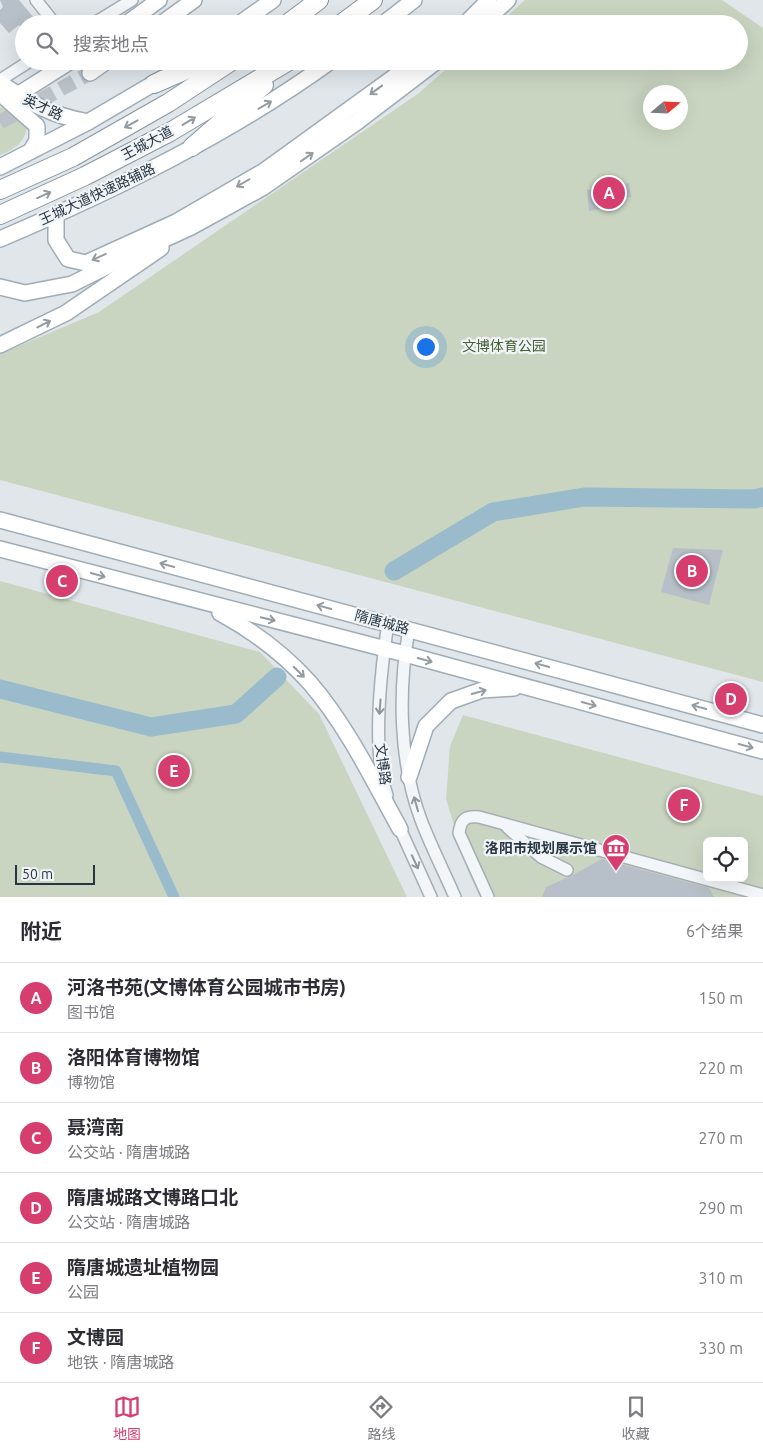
<!DOCTYPE html>
<html lang="zh">
<head>
<meta charset="utf-8">
<style>
  body { margin:0; font-family:Ubuntu,"Noto Sans SC",sans-serif; background:#f7f7f7; color:#2b2b33 }
  .controls { position:absolute; right:15px; bottom:15px; display:grid; overflow:hidden; border-radius:8px; box-shadow:0 5px 20px #0002 }
  .controls button { width:45px; height:45px; display:grid; place-items:center; padding:0; border:0; border-bottom:1px solid #e1e1e2; background:#fff; color:#2b2b33; font:25px sans-serif }
  .compass { position:absolute; left:643px; top:85px; width:45px; height:45px; border-radius:50%; background:#fff; box-shadow:0 5px 20px #0002; rotate:71deg }
  .scale { position:absolute; left:15px; bottom:12px; width:80px; box-sizing:border-box; padding-left:5px; border:2px solid #283643; border-top:0; font-size:14px; line-height:18px; white-space:nowrap; color:#283643; -webkit-text-stroke:4px #f0f4f7; paint-order:stroke }
  .you { position:absolute; left:425px; top:346px; width:18px; height:18px; margin:-12px; border:4px solid #fff; border-radius:50%; background:#1a73e8; box-shadow:0 0 0 8px #1a73e833 }
  .badge { display:grid; place-items:center; width:32px; height:32px; border-radius:50%; background:#d63e70; color:#fff; font-size:16px; font-weight:700 }
  .pin { position:absolute; translate:-50% -50%; border:2px solid #fff; box-shadow:0 1px 5px #0006 }
  .list { margin:0; padding:0; list-style:none }
  h2 { display:flex; justify-content:space-between; align-items:center; height:65px; margin:0; padding:0 20px; font-size:21px }
  h2 small { font-size:16px; font-weight:400; color:#7c7c81 }
  .list li { display:grid; grid-template-columns:32px 1fr auto; gap:15px; align-items:center; box-sizing:border-box; height:70px; padding:0 20px; border-top:1px solid #e1e1e2 }
  .list b { display:block; font-size:19px; white-space:nowrap }
  .list p { margin:0; font-size:16px; white-space:nowrap; color:#7c7c81 }
  .list em { font-size:16px; font-style:normal; color:#7c7c81 }
  .icon { flex:none; width:28px; height:28px; fill:none; stroke:currentColor; stroke-width:2; stroke-linecap:round; stroke-linejoin:round }
  .map { position:relative; flex:none; width:763px; height:897px; overflow:hidden }
  .search { position:absolute; background:#fff; box-shadow:0 5px 20px #0002; left:15px; right:15px; top:15px; height:55px; display:flex; align-items:center; gap:12px; box-sizing:border-box; padding:0 18px; border-radius:28px; color:#7c7c81; font-size:19px }
  .sheet { height:485px; background:#fff }
  nav { display:flex; justify-content:space-around; align-items:center; box-sizing:border-box; height:70px; border-top:1px solid #e1e1e2; background:#fff; font-size:14px; color:#7c7c81 }
  nav a { display:grid; justify-items:center; gap:2px }
  nav .on { color:#d63e70 }
  .map>svg:first-child { display:block }
  .green { fill:#c9d5c1; fill-rule:evenodd }
  .lines { fill:none; stroke-linecap:round; stroke-linejoin:round }
  .canal { stroke:#9bc; stroke-width:11 }
  .river { stroke:#9bc; stroke-width:19 }
  .building { fill:#b7c0c8 }
  .major-tunnel { stroke:#bbc3c9; stroke-width:15; stroke-dasharray:15 8; stroke-linecap:butt }
  .minor-casing { stroke:#a5aeb5; stroke-width:14 }
  .major-casing { stroke:#9facb7; stroke-width:18 }
  .highway-casing { stroke:#8796a2; stroke-width:20 }
  .minor { stroke:#f3f6f8; stroke-width:11 }
  .major { stroke:#fff; stroke-width:15 }
  .highway { stroke:#fff; stroke-width:18 }
  .oneway { stroke:#949aa1 }
  .oneway2 { stroke:#8e969e }
  .labels { text-anchor:middle; dominant-baseline:central; stroke-width:4.5; stroke-linejoin:round; paint-order:stroke }
  .street-label { font-size:14px; fill:#283643; stroke:#f0f4f7 }
  .park-label { font-size:14px; fill:#445f34; stroke:#f0f4f7 }
  .poi-label { font-size:14px; font-weight:bold; fill:#283643; stroke:#f0f4f7; text-anchor:end }
</style>
</head>
<body>
<div class="map">
<svg width="763" height="897" viewBox="0 0 763 897">
  <rect width="100%" height="100%" fill="#e0e6ea"/>
  <g class="green">
    <path d="M525 0H722L763 28V682L0 480V354L99 312 419 93 455 61H739V24H498ZM650 92H680V122H650Z"/>
    <path d="M0 107 20 114 28 123C25 142 17 148 0 155Z"/>
    <path d="M0 581 260 652 319 714 407 897H0Z"/>
    <path d="M463 715 763 796V897H480L468 871 446 799 450 746ZM707 841H744V878H707Z"/>
  </g>
  <g class="lines">
    <path class="canal" d="M0 757 116 771 174 897"/>
    <g class="river">
      <path d="M394 571 493 512 584 497 754 499 763 497"/>
      <path d="M0 689 151 727 236 714 277 677"/>
    </g>
  </g>
  <g class="building">
    <path d="M0 0H19L39 24H24V31L19 25 9 33 0 23V10L3 7Z"/>
    <path d="M629 183 631 197 605 201V208L589 211 587 190Z"/>
    <path d="M673 548 723 550 709 605 661 592Z"/>
    <path d="M602 859 709 888 714 897H542L546 887 571 876Z"/>
  </g>
  <g class="lines">
    <path class="major-tunnel" d="M0 122 90 73"/>
    <defs>
      <g id="minor">
        <path d="M36 0 55 24"/>
        <path d="M93 24 132 0"/>
        <path d="M0 80 30 61"/>
        <path d="M409 629C398 691 399 761 421 820 431 846 444 872 455 897"/>
        <path d="M387 795C371 750 381 670 388 623"/>
        <path d="M397 822 431 897"/>
        <path d="M507 827 541 857 567 870"/>
        <path d="M488 897 459 833C461 819 465 816 479 817L763 895"/>
      </g>
      <g id="major">
        <path d="M126 24 159 0"/>
        <path d="M161 24 194 0"/>
        <path d="M239 24 273 0"/>
        <path d="M383 24 414 0"/>
        <path d="M465 24 489 0"/>
        <path d="M482 24 508 0"/>
        <path d="M90 73 107 61"/>
        <path d="M0 83C32 104 50 115 88 122"/>
        <path d="M2 95 37 126V140L31 151"/>
        <path d="M11 99 71 61"/>
        <path d="M0 167 88 122 163 78"/>
        <path d="M56 215V240L68 259 86 263 176 222 264 171 416 61"/>
        <path d="M0 239C115 190 230 134 331 61"/>
        <path d="M0 287 25 293 72 284 126 257 191 227 262 188 357 122 437 61"/>
        <path d="M0 345 66 313 161 248"/>
        <path d="M0 520 763 725"/>
        <path d="M0 549 405 654 763 751"/>
        <path d="M220 613C253 631 284 654 310 683 347 726 373 780 400 829"/>
        <path d="M409 777 426 726 451 701 482 690 514 688"/>
      </g>
      <g id="highway">
        <path d="M287 24 319 0"/>
        <path d="M341 24 373 0"/>
        <path d="M154 84 207 61"/>
        <path d="M192 147 264 85"/>
        <path d="M0 190 73 157 168 103 232 61"/>
        <path d="M0 215 85 176 170 132 289 61"/>
      </g>
    </defs>
    <use href="#minor" class="minor-casing"/>
    <use href="#major" class="major-casing"/>
    <use href="#highway" class="highway-casing"/>
    <use href="#minor" class="minor"/>
    <use href="#major" class="major"/>
    <use href="#highway" class="highway"/>
  </g>
  <defs><path id="oneway-shaft" d="M-6 0H5M1.5-3L5.5 0L1.5 3" fill="none" stroke-width="1.6" stroke-linecap="round" stroke-linejoin="round" transform="scale(1.25)"/></defs>
  <g class="oneway">
    <use href="#oneway-shaft" transform="translate(376 90) rotate(144)"/>
    <use href="#oneway-shaft" transform="translate(265 105) rotate(-30)"/>
    <use href="#oneway-shaft" transform="translate(189 121) rotate(-31)"/>
    <use href="#oneway-shaft" transform="translate(131 124) rotate(151)"/>
    <use href="#oneway-shaft" transform="translate(307 157) rotate(-35)"/>
    <use href="#oneway-shaft" transform="translate(243 183) rotate(150)"/>
    <use href="#oneway-shaft" transform="translate(44 195) rotate(-24)"/>
    <use href="#oneway-shaft" transform="translate(99 257) rotate(156)"/>
    <use href="#oneway-shaft" transform="translate(44 324) rotate(-27)"/>
    <use href="#oneway-shaft" transform="translate(167 565) rotate(-165)"/>
    <use href="#oneway-shaft" transform="translate(98 575) rotate(15)"/>
    <use href="#oneway-shaft" transform="translate(324 607) rotate(-165)"/>
    <use href="#oneway-shaft" transform="translate(268 619) rotate(14)"/>
    <use href="#oneway-shaft" transform="translate(425 660) rotate(15)"/>
    <use href="#oneway-shaft" transform="translate(542 665) rotate(-165)"/>
    <use href="#oneway-shaft" transform="translate(299 672) rotate(45)"/>
    <use href="#oneway-shaft" transform="translate(479 692) rotate(-15)"/>
    <use href="#oneway-shaft" transform="translate(589 704) rotate(15)"/>
    <use href="#oneway-shaft" transform="translate(699 707) rotate(-165)"/>
    <use href="#oneway-shaft" transform="translate(746 746) rotate(15)"/>
  </g>
  <g class="oneway2">
    <use href="#oneway-shaft" transform="translate(380 707) rotate(94)"/>
    <use href="#oneway-shaft" transform="translate(416 804) rotate(-106)"/>
    <use href="#oneway-shaft" transform="translate(415 862) rotate(65)"/>
  </g>
  <defs>
    <symbol id="museum-pin" viewBox="-11 -11 22 30"><path d="M0 17L-7.5 6A9.5 9.5 0 1 1 7.5 6Z" fill="#d63e70" stroke="#f0f4f7"/><path d="M0-6L6-3V-2H-6V-3ZM-5-1h2V3h-2ZM-1-1h2V3h-2ZM3-1h2V3H3ZM-6 4H6V6H-6Z" fill="#fff"/></symbol>
  </defs>
  <g fill-rule="evenodd">
    <use href="#museum-pin" x="600" y="832" width="32" height="43"/>
  </g>
  <g class="labels">
    <g class="street-label">
      <text transform="translate(43 107) rotate(25)">英才路</text>
      <text transform="translate(147 143) rotate(-28)">王城大道</text>
      <text transform="translate(97 194) rotate(-25)">王城大道快速路辅路</text>
      <text transform="translate(382 622) rotate(15)">隋唐城路</text>
      <text transform="translate(383 764) rotate(82)">文博路</text>
    </g>
    <g class="park-label">
      <text x="504" y="346">文博体育公园</text>
    </g>
    <g class="poi-label">
      <text x="597" y="848">洛阳市规划展示馆</text>
    </g>
  </g>
</svg>
<div class="controls">
<button><svg class="icon" aria-label="locate" viewBox="0 0 24 24"><circle cx="12" cy="12" r="6"/><path d="M12 2v4M12 18v4M2 12h4M18 12h4"/></svg></button>
</div>
<svg class="compass" viewBox="-18 -18 36 36"><path d="M0-13l5 13h-10z" fill="#e53935"/><path d="M0 13l5-13h-10z" fill="#7c7c81"/></svg>
<div class="scale">50 m</div>
<div class="you"></div>
<div class="pin badge" style="left:609px;top:193px">A</div>
<div class="pin badge" style="left:692px;top:571px">B</div>
<div class="pin badge" style="left:62px;top:581px">C</div>
<div class="pin badge" style="left:731px;top:699px">D</div>
<div class="pin badge" style="left:174px;top:771px">E</div>
<div class="pin badge" style="left:684px;top:805px">F</div>
<div class="search"><svg class="icon" aria-label="search" viewBox="0 0 24 24"><circle cx="10" cy="10" r="6"/><path d="M15 15l6 6"/></svg>搜索地点</div>
</div>
<section class="sheet">
<h2>附近<small>6个结果</small></h2>
<ul class="list">
<li><span class="badge">A</span><div><b>河洛书苑(文博体育公园城市书房)</b><p>图书馆</p></div><em>150 m</em></li>
<li><span class="badge">B</span><div><b>洛阳体育博物馆</b><p>博物馆</p></div><em>220 m</em></li>
<li><span class="badge">C</span><div><b>聂湾南</b><p>公交站 · 隋唐城路</p></div><em>270 m</em></li>
<li><span class="badge">D</span><div><b>隋唐城路文博路口北</b><p>公交站 · 隋唐城路</p></div><em>290 m</em></li>
<li><span class="badge">E</span><div><b>隋唐城遗址植物园</b><p>公园</p></div><em>310 m</em></li>
<li><span class="badge">F</span><div><b>文博园</b><p>地铁 · 隋唐城路</p></div><em>330 m</em></li>
</ul>
</section>
<nav>
<a class="on"><svg class="icon" aria-label="map" viewBox="0 0 24 24"><path d="M3 6l6-2 6 2 6-2v14l-6 2-6-2-6 2zM9 4v14M15 6v14"/></svg>地图</a>
<a><svg class="icon" aria-label="directions" viewBox="0 0 24 24"><path d="M12 3l9 9-9 9-9-9zM9 14v-3h6M13 9l2 2-2 2"/></svg>路线</a>
<a><svg class="icon" aria-label="saved" viewBox="0 0 24 24"><path d="M7 4h10v16l-5-4-5 4z"/></svg>收藏</a>
</nav>
</body>
</html>
